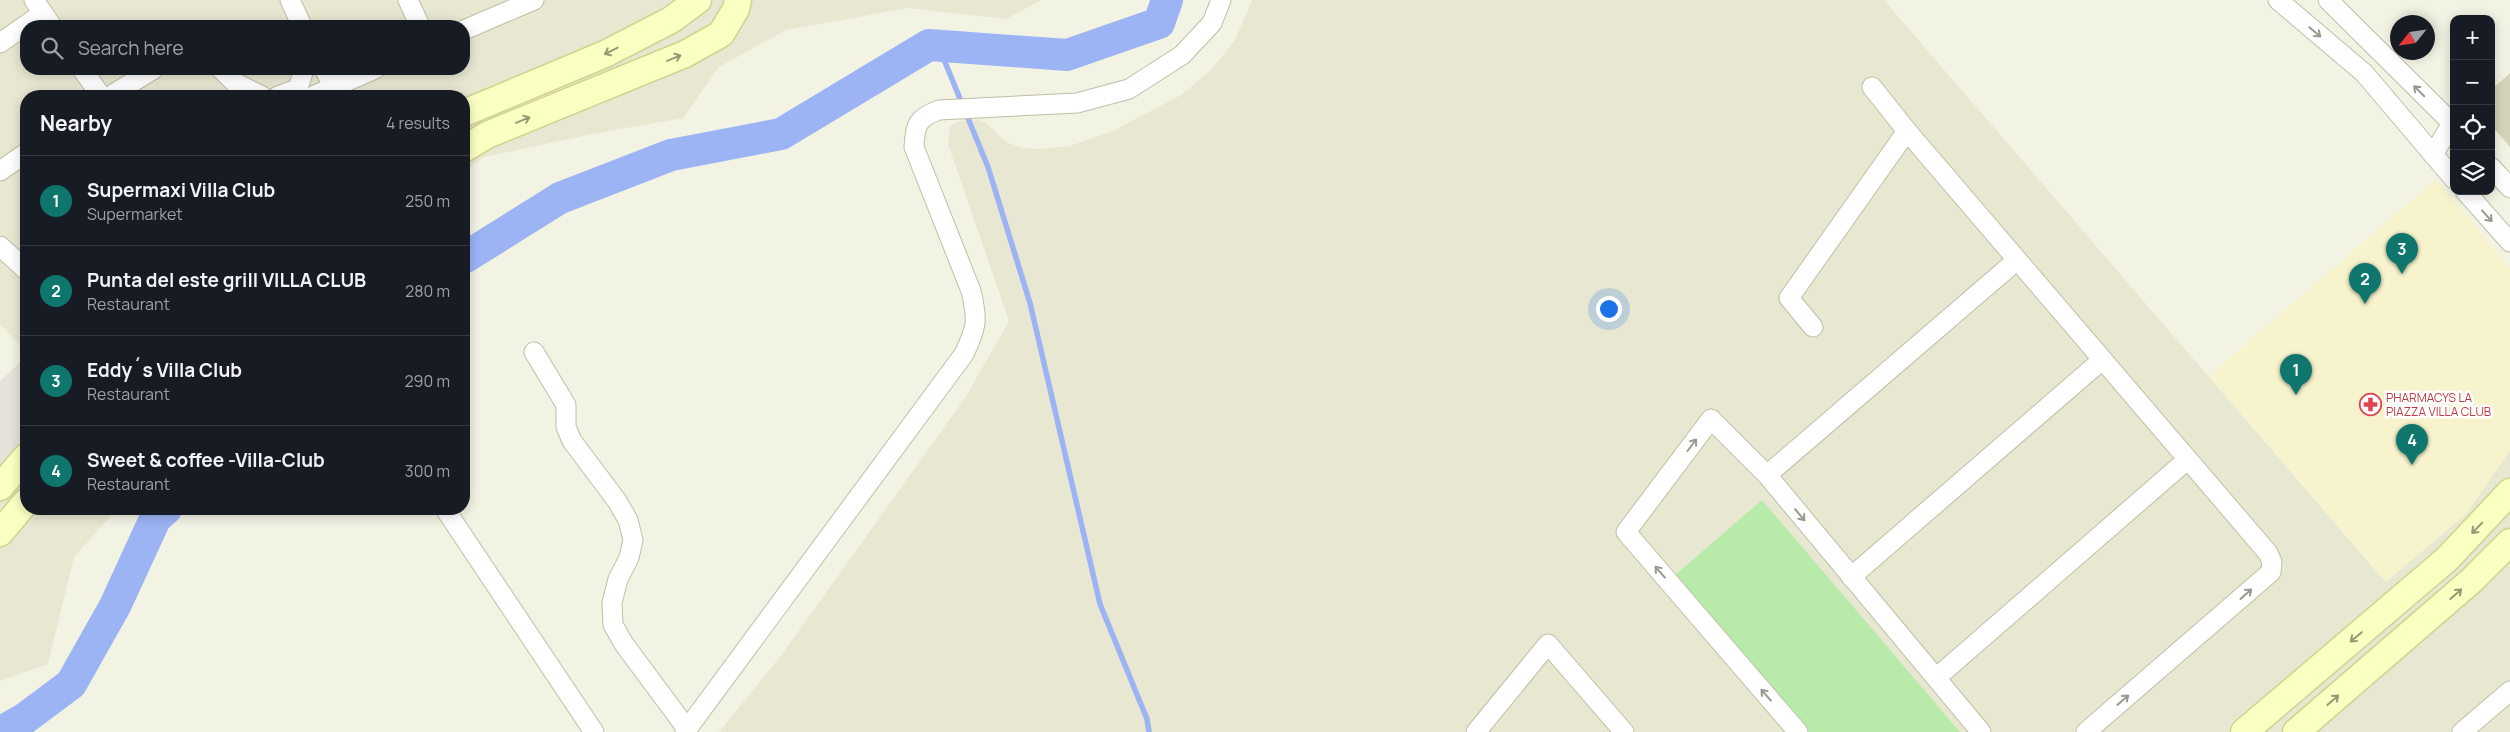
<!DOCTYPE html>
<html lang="en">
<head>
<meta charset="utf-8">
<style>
  body { margin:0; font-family:Manrope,sans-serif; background:#20242c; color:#f1f3f6 }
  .controls { position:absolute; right:15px; top:15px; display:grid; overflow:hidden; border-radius:10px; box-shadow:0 2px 12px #0003 }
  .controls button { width:45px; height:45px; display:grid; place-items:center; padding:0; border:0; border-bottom:1px solid #363941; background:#171b24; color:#f1f3f6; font:25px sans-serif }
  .compass { position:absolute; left:2390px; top:15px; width:45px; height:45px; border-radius:50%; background:#171b24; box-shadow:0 2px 12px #0003; rotate:240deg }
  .you { position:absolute; left:1608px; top:308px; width:18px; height:18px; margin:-12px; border:4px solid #fff; border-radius:50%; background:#1a73e8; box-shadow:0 0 0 8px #1a73e833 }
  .badge { display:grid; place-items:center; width:32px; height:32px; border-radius:50%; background:#0f766e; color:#fff; font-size:16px; font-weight:700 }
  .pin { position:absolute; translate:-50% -41px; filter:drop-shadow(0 1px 2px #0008) }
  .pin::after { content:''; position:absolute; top:26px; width:18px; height:15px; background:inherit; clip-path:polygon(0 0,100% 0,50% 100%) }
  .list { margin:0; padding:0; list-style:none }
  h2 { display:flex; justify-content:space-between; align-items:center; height:65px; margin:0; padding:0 20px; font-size:21px }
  h2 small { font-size:16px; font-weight:400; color:#9ea1a6 }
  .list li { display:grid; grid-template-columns:32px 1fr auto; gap:15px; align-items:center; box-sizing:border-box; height:90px; padding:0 20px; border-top:1px solid #363941 }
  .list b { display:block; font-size:19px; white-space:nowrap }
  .list p { margin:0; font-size:16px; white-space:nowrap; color:#9ea1a6 }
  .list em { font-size:16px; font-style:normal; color:#9ea1a6 }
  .icon { flex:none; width:28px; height:28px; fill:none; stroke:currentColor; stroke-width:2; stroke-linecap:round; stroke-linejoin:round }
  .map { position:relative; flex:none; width:2510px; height:732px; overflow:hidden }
  .search { position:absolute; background:#171b24; box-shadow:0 2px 12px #0003; left:20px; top:20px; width:450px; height:55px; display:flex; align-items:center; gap:12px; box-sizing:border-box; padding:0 18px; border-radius:20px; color:#9ea1a6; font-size:19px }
  .panel { position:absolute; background:#171b24; box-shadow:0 2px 12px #0003; left:20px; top:90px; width:450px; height:425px; border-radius:20px }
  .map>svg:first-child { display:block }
  .residential { fill:#e7e7d2; fill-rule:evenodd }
  .commercial { fill:#f7f3cd }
  .industrial { fill:#e5e3d9 }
  .green { fill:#b8eaaa }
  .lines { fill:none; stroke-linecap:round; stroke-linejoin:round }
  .stream { stroke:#9cb3f4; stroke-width:5.5 }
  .river { stroke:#9cb3f4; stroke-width:32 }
  .building { fill:#d5d3b9 }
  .street-casing { stroke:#bfbea6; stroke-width:21 }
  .secondary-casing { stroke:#cfd38e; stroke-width:29 }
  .street { stroke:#fff; stroke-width:19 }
  .secondary { stroke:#faffc2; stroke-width:26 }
  .oneway { stroke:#99988f }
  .oneway2 { stroke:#979873 }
  .labels { text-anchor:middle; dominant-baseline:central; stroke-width:5; stroke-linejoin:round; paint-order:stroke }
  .health-label { font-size:12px; fill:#be3a42; stroke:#fff; text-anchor:start }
</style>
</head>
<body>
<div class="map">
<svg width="2510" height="732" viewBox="0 0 2510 732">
  <rect width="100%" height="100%" fill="#f3f3e4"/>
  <g class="residential">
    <path d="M0 0H1041L1006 19 908 8 786 30 719 67 683 118 592 134 484 157 464 172V96H26V352L0 324ZM26 26H464V69H26Z"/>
    <path d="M1252 0H1884L2383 579 2466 506 2510 446V732H719L783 653 965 398 1009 321 948 144 950 126 960 121 978 120 987 124 1006 142 1022 148 1040 149 1070 146 1113 131 1181 95 1210 71 1235 40Z"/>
    <path d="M26 396V509H117L74 557 48 664 0 681V408Z"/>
  </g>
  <path class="commercial" d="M2436 179 2510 268V451L2466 514 2386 582 2209 376Z"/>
  <path class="industrial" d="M26 357V420L19 428 26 434 0 467V381Z"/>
  <path class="green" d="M1762 500 1960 732H1809L1675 575Z"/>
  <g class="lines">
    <path class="stream" d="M938 45 988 167 1030 303 1100 604 1147 719 1149 732"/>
    <g class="river">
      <path d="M464 258 560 198 671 155 781 134 929 45 1067 55 1159 23 1167 0"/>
      <path d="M1 732 24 719 71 684 115 606 155 519 166 509"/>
    </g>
  </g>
  <path class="building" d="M2510 73V147L2491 125V90Z"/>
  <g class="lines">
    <defs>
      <g id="street">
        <path d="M34 0 52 26"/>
        <path d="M290 0 302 26"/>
        <path d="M408 0 420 26"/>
        <path d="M2278 0 2364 73 2454 179"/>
        <path d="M2328 0 2454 125"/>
        <path d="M464 30 534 0"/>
        <path d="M0 43 43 13"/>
        <path d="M82 69 101 96"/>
        <path d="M221 69 234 82 262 96"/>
        <path d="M324 69 334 87"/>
        <path d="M297 92 304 69"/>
        <path d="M110 96 154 69"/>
        <path d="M278 96 292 91 303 96"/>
        <path d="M313 96 375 69"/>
        <path d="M1907 131 2268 553 2272 562 2271 572 2086 732"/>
        <path d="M2433 155 2452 123"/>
        <path d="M2491 167 2510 188"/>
        <path d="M0 171 26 153"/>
        <path d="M2465 191 2510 242"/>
        <path d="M0 246 26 270"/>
        <path d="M1813 327 1789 298 1907 131 1872 87"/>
        <path d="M534 352 566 405V427L572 441 617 501 628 520 633 540 629 558 618 579 612 603 613 625 624 644 687 729"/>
        <path d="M1767 475 2017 260"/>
        <path d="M445 509 594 732"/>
        <path d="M1851 577 2102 360"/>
        <path d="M1936 678 2187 460"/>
        <path d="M685 732 964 354C977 327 978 320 971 291L914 147C915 125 917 118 939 110L1077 103 1129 89 1182 55 1212 23 1221 0"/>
        <path d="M1476 732 1548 644 1624 732"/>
        <path d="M1798 732 1626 532 1711 419 1767 475 1981 732"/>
        <path d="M2462 732 2510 691"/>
      </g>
      <g id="secondary">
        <path d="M464 113 605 54 671 20 698 0"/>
        <path d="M464 149 487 135 685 54 721 34 736 9 738 0"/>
        <path d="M0 487 26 457"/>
        <path d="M0 533 26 502"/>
        <path d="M2244 732 2447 559 2510 492"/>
        <path d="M2296 732 2472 580 2510 542"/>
      </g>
    </defs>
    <use href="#street" class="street-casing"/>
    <use href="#secondary" class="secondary-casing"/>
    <use href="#street" class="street"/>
    <use href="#secondary" class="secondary"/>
  </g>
  <defs><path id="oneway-shaft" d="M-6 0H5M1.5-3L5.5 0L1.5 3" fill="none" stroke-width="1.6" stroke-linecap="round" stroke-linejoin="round" transform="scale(1.25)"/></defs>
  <g class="oneway">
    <use href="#oneway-shaft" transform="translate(2315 32) rotate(40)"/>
    <use href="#oneway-shaft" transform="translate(2419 91) rotate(-135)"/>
    <use href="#oneway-shaft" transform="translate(2487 216) rotate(48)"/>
    <use href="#oneway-shaft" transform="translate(1692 445) rotate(-53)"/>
    <use href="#oneway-shaft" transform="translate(1800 515) rotate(50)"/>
    <use href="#oneway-shaft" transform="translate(1660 572) rotate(-131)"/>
    <use href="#oneway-shaft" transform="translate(2246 594) rotate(-41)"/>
    <use href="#oneway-shaft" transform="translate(1766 695) rotate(-131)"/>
    <use href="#oneway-shaft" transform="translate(2123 700) rotate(-41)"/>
  </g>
  <g class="oneway2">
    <use href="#oneway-shaft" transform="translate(611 51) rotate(153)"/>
    <use href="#oneway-shaft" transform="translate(674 58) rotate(-22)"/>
    <use href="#oneway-shaft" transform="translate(523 120) rotate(-22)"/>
    <use href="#oneway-shaft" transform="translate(2477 528) rotate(134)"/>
    <use href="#oneway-shaft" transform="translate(2456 594) rotate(-41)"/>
    <use href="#oneway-shaft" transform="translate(2356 637) rotate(140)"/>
    <use href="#oneway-shaft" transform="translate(2333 700) rotate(-41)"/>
  </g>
  <defs>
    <symbol id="pharmacy-ring" viewBox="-11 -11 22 22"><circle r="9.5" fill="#fff" stroke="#e0444e" stroke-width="1.5"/><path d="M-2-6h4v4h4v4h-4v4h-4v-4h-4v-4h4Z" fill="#e0444e"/></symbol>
  </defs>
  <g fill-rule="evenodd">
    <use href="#pharmacy-ring" x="2358" y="392" width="25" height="25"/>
  </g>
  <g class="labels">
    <g class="health-label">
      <text x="2386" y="397">PHARMACYS LA<tspan x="2386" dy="14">PIAZZA VILLA CLUB</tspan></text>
    </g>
  </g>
</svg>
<div class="controls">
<button>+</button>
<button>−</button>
<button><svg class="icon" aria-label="locate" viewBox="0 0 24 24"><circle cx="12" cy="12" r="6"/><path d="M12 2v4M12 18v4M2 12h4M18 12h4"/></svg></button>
<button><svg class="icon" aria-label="layers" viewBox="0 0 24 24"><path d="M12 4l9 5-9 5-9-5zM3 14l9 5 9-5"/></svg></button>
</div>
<svg class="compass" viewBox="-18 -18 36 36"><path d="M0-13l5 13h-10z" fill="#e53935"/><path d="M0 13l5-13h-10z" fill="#9ea1a6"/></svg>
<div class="you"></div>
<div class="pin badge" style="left:2296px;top:395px">1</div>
<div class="pin badge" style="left:2365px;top:304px">2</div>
<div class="pin badge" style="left:2402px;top:274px">3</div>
<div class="pin badge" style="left:2412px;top:465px">4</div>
<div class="search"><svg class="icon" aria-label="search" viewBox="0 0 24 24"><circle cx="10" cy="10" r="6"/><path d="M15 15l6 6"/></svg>Search here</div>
<section class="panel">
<h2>Nearby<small>4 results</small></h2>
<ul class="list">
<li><span class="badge">1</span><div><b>Supermaxi Villa Club</b><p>Supermarket</p></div><em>250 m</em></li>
<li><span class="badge">2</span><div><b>Punta del este grill VILLA CLUB</b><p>Restaurant</p></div><em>280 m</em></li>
<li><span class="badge">3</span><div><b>Eddy´s Villa Club</b><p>Restaurant</p></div><em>290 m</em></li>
<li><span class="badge">4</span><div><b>Sweet &amp; coffee -Villa-Club</b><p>Restaurant</p></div><em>300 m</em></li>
</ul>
</section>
</div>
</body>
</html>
